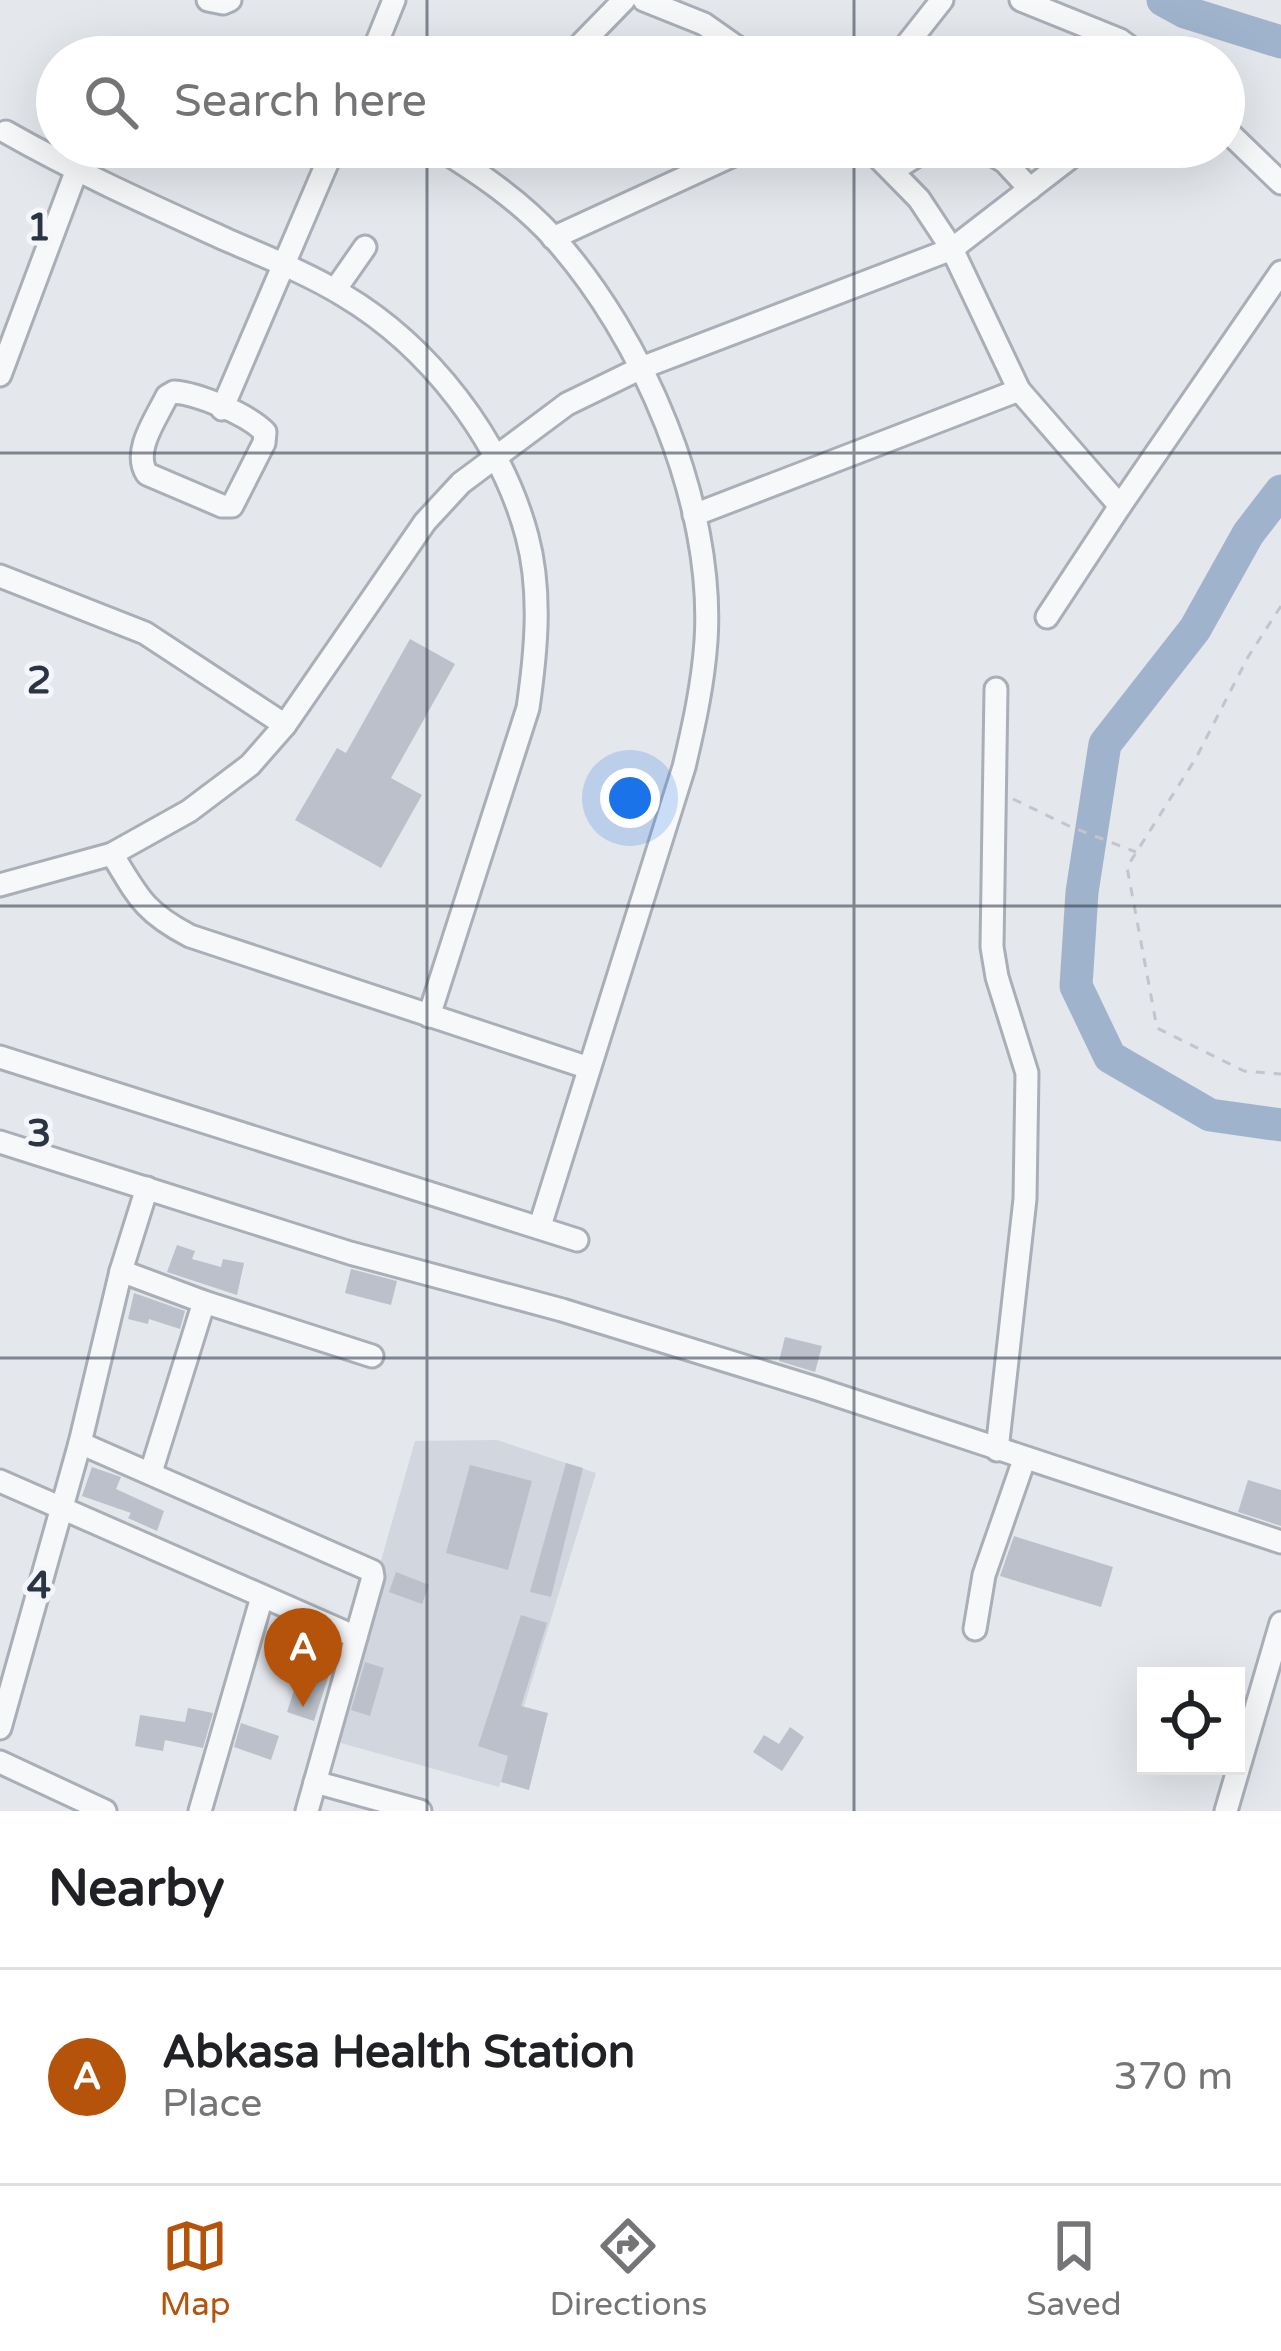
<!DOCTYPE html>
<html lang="en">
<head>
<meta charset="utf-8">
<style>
  body { margin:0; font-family:"Varela Round",sans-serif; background:#f6f6f6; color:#202124 }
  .controls { position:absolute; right:36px; bottom:36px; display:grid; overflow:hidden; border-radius:0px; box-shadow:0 12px 48px #0002 }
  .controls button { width:108px; height:108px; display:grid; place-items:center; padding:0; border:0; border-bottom:3px solid #e0e0e0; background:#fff; color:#202124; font:60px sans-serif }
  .you { position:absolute; left:630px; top:798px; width:42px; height:42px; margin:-30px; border:9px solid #fff; border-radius:50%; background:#1a73e8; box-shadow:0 0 0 18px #1a73e833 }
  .badge { display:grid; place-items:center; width:78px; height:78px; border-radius:50%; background:#b45309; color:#fff; font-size:39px; font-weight:700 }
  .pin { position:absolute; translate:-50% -99px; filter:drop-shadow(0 3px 6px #0008) }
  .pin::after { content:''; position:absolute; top:63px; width:42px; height:36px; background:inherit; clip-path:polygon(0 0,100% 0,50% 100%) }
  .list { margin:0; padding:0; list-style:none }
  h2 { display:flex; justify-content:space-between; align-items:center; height:156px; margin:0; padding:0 48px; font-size:51px }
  h2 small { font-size:39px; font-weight:400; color:#757577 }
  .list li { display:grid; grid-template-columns:78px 1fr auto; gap:36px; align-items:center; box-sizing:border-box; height:216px; padding:0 48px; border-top:3px solid #e0e0e0 }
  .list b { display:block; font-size:45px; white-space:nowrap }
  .list p { margin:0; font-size:39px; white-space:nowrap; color:#757577 }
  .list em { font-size:39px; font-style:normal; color:#757577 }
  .icon { flex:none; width:66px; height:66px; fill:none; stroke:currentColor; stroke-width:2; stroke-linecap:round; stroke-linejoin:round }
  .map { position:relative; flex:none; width:1281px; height:1811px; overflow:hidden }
  .search { position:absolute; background:#fff; box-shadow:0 12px 48px #0002; left:36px; right:36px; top:36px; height:132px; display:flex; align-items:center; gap:30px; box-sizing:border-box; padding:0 42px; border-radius:66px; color:#757577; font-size:45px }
  .sheet { height:372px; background:#fff }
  nav { display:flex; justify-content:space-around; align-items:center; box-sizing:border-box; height:168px; border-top:3px solid #e0e0e0; background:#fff; font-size:33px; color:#757577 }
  nav a { display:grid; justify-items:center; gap:6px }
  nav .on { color:#b45309 }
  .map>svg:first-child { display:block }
  .built { fill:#d2d6de }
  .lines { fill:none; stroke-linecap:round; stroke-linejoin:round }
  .river { stroke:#9fb4cc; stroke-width:33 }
  .building { fill:#bbc0ca }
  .minor-casing { stroke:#a9aeb7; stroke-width:27 }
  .path { stroke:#c2c5cb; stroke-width:3; stroke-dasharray:9 9; stroke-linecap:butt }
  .minor { stroke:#f7f8fa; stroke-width:21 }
  .grid { fill:none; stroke:#2b3445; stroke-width:3; stroke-opacity:0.55 }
  .grid-label { font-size:39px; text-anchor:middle; font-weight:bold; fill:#2b3445; stroke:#f4f6f9; stroke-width:10; stroke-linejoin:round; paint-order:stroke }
</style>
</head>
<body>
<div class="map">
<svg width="1281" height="1811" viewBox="0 0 1281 1811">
  <rect width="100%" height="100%" fill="#e4e7ec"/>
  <path class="built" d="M497 1440 596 1473 499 1787 330 1740 415 1441Z"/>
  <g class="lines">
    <g class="river">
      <path d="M1163 0 1185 12 1281 42"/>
      <path d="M1281 491 1248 534 1195 629 1105 744 1082 892 1076 986 1110 1057 1210 1115 1281 1125"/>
    </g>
  </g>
  <g class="building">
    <path d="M410 639 455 664 391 778 422 795 381 868 295 820 337 748 346 753Z"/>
    <path d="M177 1245 195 1251 192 1259 221 1267 223 1259 244 1263 237 1295 167 1272Z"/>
    <path d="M351 1269 397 1281 391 1305 345 1293Z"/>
    <path d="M134 1293 185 1311 180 1329 149 1319 148 1324 128 1319Z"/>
    <path d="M785 1337 822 1346 815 1372 779 1361Z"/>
    <path d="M566 1463 583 1468 551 1597 530 1592Z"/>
    <path d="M470 1465 532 1481 508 1570 446 1553Z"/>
    <path d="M92 1467 121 1477 116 1489 164 1511 157 1531 128 1518 131 1513 82 1496Z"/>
    <path d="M1248 1480 1281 1490V1526L1238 1512Z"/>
    <path d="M1014 1536 1113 1567 1101 1607 1000 1576Z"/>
    <path d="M396 1572 429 1585 422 1604 389 1592Z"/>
    <path d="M521 1615 547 1623 521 1706 548 1713 529 1790 501 1782 508 1756 478 1746Z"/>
    <path d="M292 1647 334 1659 314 1721 287 1712 298 1678 284 1674Z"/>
    <path d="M365 1662 384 1668 370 1716 351 1710Z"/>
    <path d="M188 1708 213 1713 203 1748 165 1740 163 1751 135 1746 140 1715 185 1722Z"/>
    <path d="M241 1723 279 1736 271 1760 234 1747Z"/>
    <path d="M790 1727 804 1737 782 1771 753 1752 764 1735 779 1744Z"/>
  </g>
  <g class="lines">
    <defs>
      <g id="minor">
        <path d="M208 0 223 3 230 0"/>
        <path d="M644 0 704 24 751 57"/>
        <path d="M1021 0 1120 40 1143 57"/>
        <path d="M582 43 624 0"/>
        <path d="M371 57 394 0"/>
        <path d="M897 57 942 0"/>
        <path d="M1224 128 1281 183"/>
        <path d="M6 132C78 173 152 206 227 240 266 257 307 273 343 295 429 346 501 439 527 536 542 592 536 652 528 708L429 1016"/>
        <path d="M437 147C479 173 519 200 553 237 643 337 715 504 706 641 703 684 694 725 684 767L540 1226"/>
        <path d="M868 147 919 199 952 249 1019 390 1120 506 1281 272"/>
        <path d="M980 147 1005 162 1030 189"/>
        <path d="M892 171 930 147"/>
        <path d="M553 238 751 147"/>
        <path d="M335 290 365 247"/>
        <path d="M0 375 76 172"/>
        <path d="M174 392C199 394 247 414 265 432L264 443 232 506H222L147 474C132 451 156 419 167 396Z"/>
        <path d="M222 409 334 147"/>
        <path d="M694 515 1019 390"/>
        <path d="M0 576 145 633 285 725"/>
        <path d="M1047 617 1120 506"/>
        <path d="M996 689 992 947 997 977 1027 1073 1025 1199 997 1450"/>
        <path d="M112 854C138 897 144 912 190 936L589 1068"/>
        <path d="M0 885 112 854 189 811 250 765 285 725 425 522 461 483 567 404 641 368 952 249 1084 147"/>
        <path d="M0 1057 577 1240"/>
        <path d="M0 1142 350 1253 562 1310 818 1389 1281 1542"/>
        <path d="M121 1271 204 1302 372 1356"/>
        <path d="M80 1443 372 1571 373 1577 307 1811"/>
        <path d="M151 1472 204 1302"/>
        <path d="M0 1481 356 1637"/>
        <path d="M975 1629 984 1575 1024 1460"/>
        <path d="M0 1728 80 1443 121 1271 147 1188"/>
        <path d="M0 1762 105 1811"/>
        <path d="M315 1782 420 1811"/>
        <path d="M200 1811 262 1597"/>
        <path d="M1226 1811 1281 1623"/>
      </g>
    </defs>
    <use href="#minor" class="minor-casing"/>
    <g class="path">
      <path d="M1281 606 1248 657 1196 758 1127 867 1157 1028 1244 1071 1281 1074"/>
      <path d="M1013 799 1069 826 1136 852"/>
    </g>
    <use href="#minor" class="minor"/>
  </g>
  <path class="grid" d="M427 0V57M854 0V57M427 147V1811M854 147V1811M0 453H1281M0 906H1281M0 1358H1281"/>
  <g class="grid-label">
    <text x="39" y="240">1</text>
    <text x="39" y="693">2</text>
    <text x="39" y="1146">3</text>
    <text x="39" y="1598">4</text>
  </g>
</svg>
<div class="controls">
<button><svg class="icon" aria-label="locate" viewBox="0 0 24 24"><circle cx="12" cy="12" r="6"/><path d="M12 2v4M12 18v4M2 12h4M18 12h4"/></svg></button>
</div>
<div class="you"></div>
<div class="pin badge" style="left:303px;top:1707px">A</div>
<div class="search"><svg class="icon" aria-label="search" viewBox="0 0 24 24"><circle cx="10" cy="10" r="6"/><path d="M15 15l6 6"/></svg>Search here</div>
</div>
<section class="sheet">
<h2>Nearby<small></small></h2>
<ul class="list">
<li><span class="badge">A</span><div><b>Abkasa Health Station</b><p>Place</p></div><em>370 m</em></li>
</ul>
</section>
<nav>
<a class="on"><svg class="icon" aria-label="map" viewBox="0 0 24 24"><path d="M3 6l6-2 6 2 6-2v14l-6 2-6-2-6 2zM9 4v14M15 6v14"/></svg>Map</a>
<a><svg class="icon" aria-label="directions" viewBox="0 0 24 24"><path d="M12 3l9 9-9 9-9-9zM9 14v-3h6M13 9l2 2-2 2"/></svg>Directions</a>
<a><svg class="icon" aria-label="saved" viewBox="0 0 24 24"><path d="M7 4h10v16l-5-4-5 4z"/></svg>Saved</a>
</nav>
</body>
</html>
